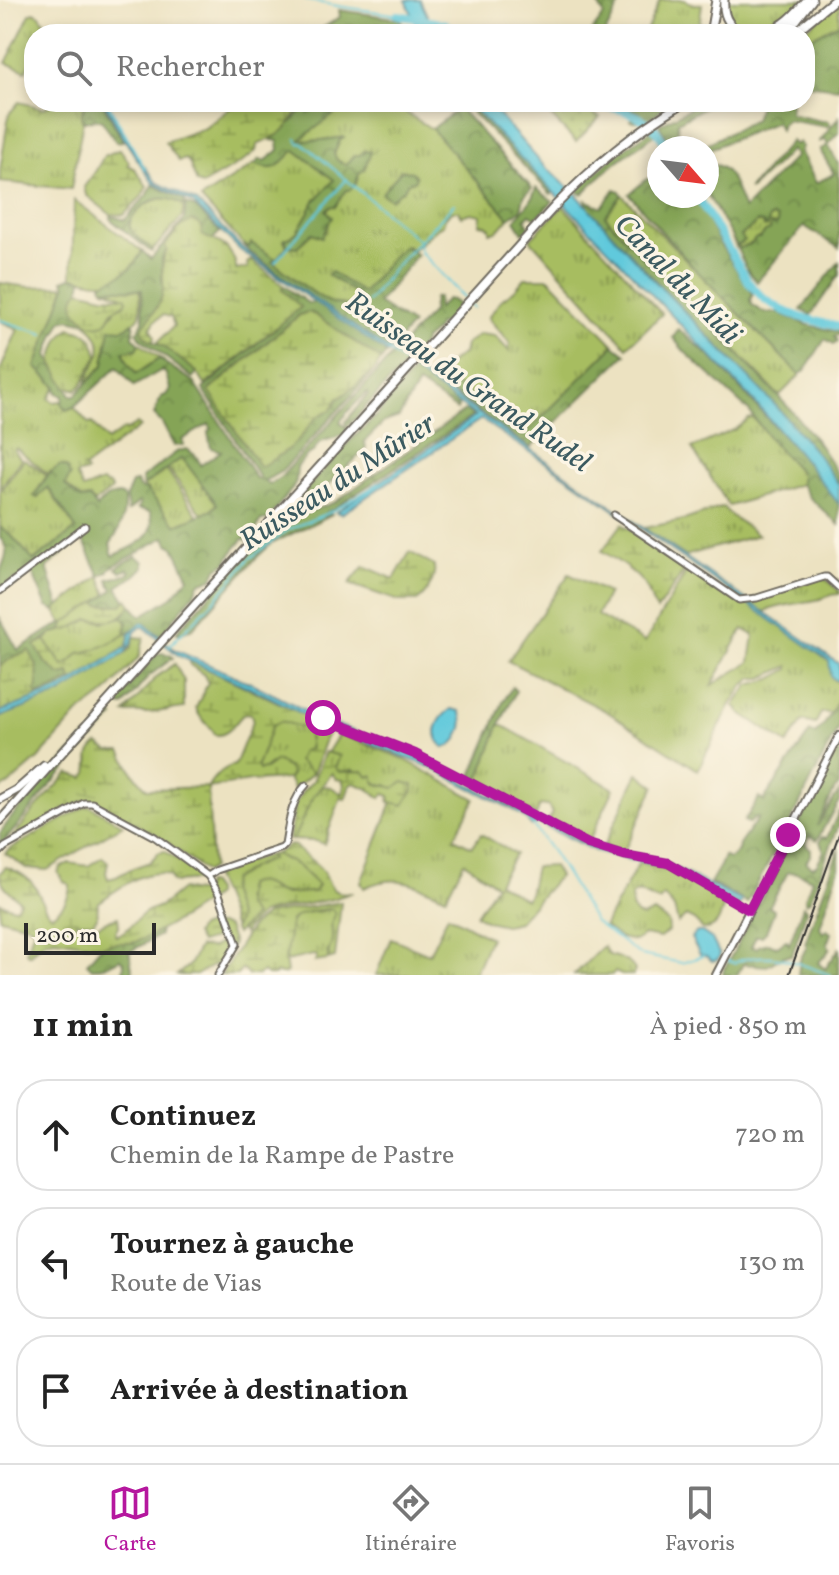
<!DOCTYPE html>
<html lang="fr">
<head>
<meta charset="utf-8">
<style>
  body { margin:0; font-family:Vollkorn,serif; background:#f6f6f6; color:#222 }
  .compass { position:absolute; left:647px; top:136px; width:72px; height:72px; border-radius:50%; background:#fff; box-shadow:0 4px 12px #0003; rotate:118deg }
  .scale { position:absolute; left:24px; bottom:20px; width:132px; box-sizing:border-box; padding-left:8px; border:4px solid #2b2b2b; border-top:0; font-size:22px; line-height:28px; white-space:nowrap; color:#2b2b2b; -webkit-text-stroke:6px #fcf5e5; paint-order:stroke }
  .stop { position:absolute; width:24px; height:24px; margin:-18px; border:6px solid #b5179e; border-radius:50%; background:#fff }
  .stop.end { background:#b5179e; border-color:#fff; box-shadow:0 2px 8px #0008 }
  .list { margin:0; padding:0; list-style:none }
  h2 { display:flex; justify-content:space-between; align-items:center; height:104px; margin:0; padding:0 32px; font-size:34px }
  h2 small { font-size:26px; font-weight:400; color:#767676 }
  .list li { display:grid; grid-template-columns:52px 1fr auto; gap:24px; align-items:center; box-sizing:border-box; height:112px; margin:0 16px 16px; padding:0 16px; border:2px solid #e0e0e0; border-radius:32px }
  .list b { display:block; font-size:30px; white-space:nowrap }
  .list p { margin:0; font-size:26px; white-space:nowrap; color:#767676 }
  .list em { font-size:26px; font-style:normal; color:#767676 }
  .icon { flex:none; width:44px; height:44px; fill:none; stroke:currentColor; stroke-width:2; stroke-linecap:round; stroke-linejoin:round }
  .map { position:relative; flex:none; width:839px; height:975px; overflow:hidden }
  .search { position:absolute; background:#fff; box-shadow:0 4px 12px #0003; left:24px; right:24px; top:24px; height:88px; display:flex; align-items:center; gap:20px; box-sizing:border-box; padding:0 28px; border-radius:32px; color:#767676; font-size:30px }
  .sheet { height:488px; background:#fff }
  nav { display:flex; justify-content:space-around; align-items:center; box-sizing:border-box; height:112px; border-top:2px solid #e0e0e0; background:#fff; font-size:22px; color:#767676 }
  nav a { display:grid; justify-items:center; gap:4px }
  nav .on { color:#b5179e }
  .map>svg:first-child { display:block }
  .grass { fill:url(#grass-tufts); stroke:#697446; stroke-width:2; fill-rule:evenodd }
  .forest { fill:url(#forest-crowns); stroke:#586841; stroke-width:2 }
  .wetland { fill:url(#wetland-marsh); stroke:#697446; stroke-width:2 }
  .garden { fill:url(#garden-dots); stroke:#697446; stroke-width:2 }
  .pitch { fill:#a7bd61; stroke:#697446; stroke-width:2 }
  .water { fill:#60c9dc; stroke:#467a84; stroke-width:2 }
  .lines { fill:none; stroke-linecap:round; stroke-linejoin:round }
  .stream { stroke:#60c9dc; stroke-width:2 }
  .river { stroke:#60c9dc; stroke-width:8 }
  .minor-casing { stroke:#6f6b60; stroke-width:9 }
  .major-casing { stroke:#6f6b60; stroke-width:10 }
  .highway-casing { stroke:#6f6b60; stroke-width:11 }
  .minor { stroke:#fff; stroke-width:5 }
  .major { stroke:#fff; stroke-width:6 }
  .highway { stroke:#fff; stroke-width:7 }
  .rail { stroke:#2b2b2b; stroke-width:2 }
  .route { stroke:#b5179e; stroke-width:10 }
  .labels { text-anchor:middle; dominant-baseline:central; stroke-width:7; stroke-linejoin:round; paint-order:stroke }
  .water-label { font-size:30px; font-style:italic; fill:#3b5a60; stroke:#fcf5e5 }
</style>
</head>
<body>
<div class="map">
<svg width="839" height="975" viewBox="0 0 839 975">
  <defs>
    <pattern id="grass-tufts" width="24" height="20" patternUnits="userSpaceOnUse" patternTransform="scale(2)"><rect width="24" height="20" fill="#a7bd61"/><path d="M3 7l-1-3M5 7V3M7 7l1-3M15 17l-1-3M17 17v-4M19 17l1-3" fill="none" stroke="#889a50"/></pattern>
    <pattern id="forest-crowns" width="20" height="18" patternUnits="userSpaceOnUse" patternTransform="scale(2)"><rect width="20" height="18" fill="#85a457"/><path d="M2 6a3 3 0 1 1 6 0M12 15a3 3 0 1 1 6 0" fill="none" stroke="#6d8648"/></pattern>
    <pattern id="wetland-marsh" width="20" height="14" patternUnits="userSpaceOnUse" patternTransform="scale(2)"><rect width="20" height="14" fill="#a7bd61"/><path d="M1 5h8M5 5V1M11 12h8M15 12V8" fill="none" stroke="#889a50"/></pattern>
    <pattern id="garden-dots" width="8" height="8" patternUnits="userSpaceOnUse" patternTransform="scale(2)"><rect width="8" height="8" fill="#a7bd61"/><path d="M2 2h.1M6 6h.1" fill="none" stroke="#889a50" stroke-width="1.8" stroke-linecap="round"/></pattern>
  </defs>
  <rect width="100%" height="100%" fill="#fcf5e5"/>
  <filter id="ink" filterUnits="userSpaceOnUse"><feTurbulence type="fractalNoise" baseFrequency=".0125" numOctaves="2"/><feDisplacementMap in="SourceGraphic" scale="16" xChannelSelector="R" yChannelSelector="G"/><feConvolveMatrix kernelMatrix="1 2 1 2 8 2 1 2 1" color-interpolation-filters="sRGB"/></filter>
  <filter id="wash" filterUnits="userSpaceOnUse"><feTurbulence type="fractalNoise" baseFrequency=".006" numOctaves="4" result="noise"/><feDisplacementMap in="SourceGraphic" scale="32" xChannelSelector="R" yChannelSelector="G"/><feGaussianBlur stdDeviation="1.8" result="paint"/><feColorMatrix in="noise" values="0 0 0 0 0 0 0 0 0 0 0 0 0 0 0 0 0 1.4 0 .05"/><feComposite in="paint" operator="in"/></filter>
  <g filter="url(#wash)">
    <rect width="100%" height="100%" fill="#ece2c1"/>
    <g class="grass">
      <path d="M660 0H685L693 4H702L698 34H645Z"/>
      <path d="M728 0H804C798 6 792 14 785 19 763 35 725 37 728 0Z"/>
      <path d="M839 2V23L805 41V34H800Z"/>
      <path d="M34 12 40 15 48 28 45 34H34V57L26 71 6 63 30 14Z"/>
      <path d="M19 102 42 108 47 107 50 102H86L81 117 83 121 71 189 0 182V170L9 114Z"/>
      <path d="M350 102H397L408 114 432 129 509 218C503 225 499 233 490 232V228L486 225 480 224 481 215 471 213 461 216 458 211H451L445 218 443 225 438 227 413 250 406 245 396 253 363 293 330 272 329 275 357 294 362 304 360 308C350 303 340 307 328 302 311 293 291 275 274 263L289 246 297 247 312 233 326 211 332 206 360 155 346 165 337 160 334 154 340 140 327 139 315 142 299 140Z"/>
      <path d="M295 150 335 180 315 201 297 232 284 240 287 246 276 259 252 244 249 247 243 244 201 199 255 164C277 174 278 164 295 150Z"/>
      <path d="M622 195C682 254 740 316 800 375L779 396C722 335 661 277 604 215Z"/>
      <path d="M162 198 175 199 184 206 182 217 153 250C147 245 138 239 133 233 120 217 149 200 162 198Z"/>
      <path d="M74 200 142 251C136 266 120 281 104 282 94 283 81 278 72 277Z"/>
      <path d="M563 206 662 314 627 347 530 239Z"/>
      <path d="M774 216 777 218 778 222C767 234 754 245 737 249L728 229 738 246 741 236 757 222 763 223 765 227 767 226 769 218Z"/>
      <path d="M525 278H549L614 345 523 437 471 400 441 373 447 365 463 354 465 345 479 334 495 336 509 351 510 343 488 318 501 300 515 290Z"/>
      <path d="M0 283 28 287 66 286 36 367 56 386 49 399 54 402 62 401V404L66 410 74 407 89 424 92 423 107 441 124 429 127 430 137 424 140 427 84 468 87 472 76 475 83 489 102 482 109 485 112 490 95 502H94L90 498 82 499 64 484 70 476 50 471 48 474 16 448 14 450 21 459 0 488V425L2 423 0 420V371L18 329 0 321Z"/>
      <path d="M103 288 140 290C140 298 142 310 139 317 136 322 113 337 107 342L104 365 86 383C95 356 113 353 87 323L88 321C107 332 114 309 125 297Z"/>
      <path d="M140 343 165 362 159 359 137 374 127 361 123 350 137 349Z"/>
      <path d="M753 418 801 473V484L729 506 692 448 734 430 748 419Z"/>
      <path d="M182 457 217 504 212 510 202 514 168 468Z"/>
      <path d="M24 459 47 475 34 496 38 498 47 487 76 529 33 561 10 534 0 527V492Z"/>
      <path d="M167 470 198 516 176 525 143 486Z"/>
      <path d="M723 507 729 514 758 535 685 556 644 528 684 520Z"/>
      <path d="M688 569 740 602 745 601 830 662 834 680 839 682V699L832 713H821L815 724 803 721 787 744 738 711 739 709 734 706 749 685 771 679 789 669V666L762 678H753L743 686 730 706 698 770 606 711 508 661 569 574 608 593 597 615 645 642ZM743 629 754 635 750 662 712 685Z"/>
      <path d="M100 576 107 595 63 624 54 610Z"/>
      <path d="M822 578 826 579 839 591V594C831 594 828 597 820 599 801 604 781 604 763 612L751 603 757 599Z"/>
      <path d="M122 617 127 622 126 634C111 643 96 651 79 653L71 662 63 666 45 640 52 633 70 629 89 619 103 622Z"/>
      <path d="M281 721 304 728C313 740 308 751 304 764L313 773 294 789 288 779 291 774 270 764 265 769 259 770 257 766 272 726Z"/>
      <path d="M500 724 614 789 589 841 547 823 552 813 548 806 540 805 536 816 478 782Z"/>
      <path d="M339 734 402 758 475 799 454 838 472 847 481 834 515 854 498 883 525 899 529 894 535 867 553 866 559 876 518 922 505 925 487 921 476 915 496 885 464 862 446 897C417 885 397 872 364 888L361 882 398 787 394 789 387 785H380L369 777 353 770 339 772 335 767 340 756 327 753Z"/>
      <path d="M638 773 655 786 623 853 604 846Z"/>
      <path d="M324 786 331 787 342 794 324 844 315 841 293 840C300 822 306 796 324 786Z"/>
      <path d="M275 854 297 865 318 885 314 892C293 893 282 897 265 884L247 890 244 898 254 916 236 934 234 929 237 918 229 890 232 878 239 876 252 867 271 859 269 855Z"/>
      <path d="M639 863 666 869 721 899 724 904C720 917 719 929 703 929L694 920 686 916 678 923 674 908 664 896 659 901 638 892 632 896C631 906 632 914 642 917L654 912 668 922 669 930 660 938 644 935 635 941 620 938 604 926Z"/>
      <path d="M332 909 335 913C328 929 334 927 332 940 331 948 327 951 328 960L315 962 317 956 313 955 286 961 287 941 291 921 298 914Z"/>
      <path d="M448 915 490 938 474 975H376L391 938 429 954Z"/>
      <path d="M603 946 609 955C620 958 629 960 635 970L633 975H622L615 972 611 975H574Z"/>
    </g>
    <g class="forest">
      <path d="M596 0 612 1 622 0 605 34H590L604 15Z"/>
      <path d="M339 10 400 19 406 34H383L384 27 379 23 356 34H313L340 17Z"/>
      <path d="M839 23V88L805 84V41Z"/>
      <path d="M86 102H102L123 141 116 142 102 121 95 119 90 121H83L81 117Z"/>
      <path d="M305 102H312L309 113 320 105 319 102H350L300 140C316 142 329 139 345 137L340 140 334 154 337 160 346 165 355 155H360L364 151 371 152 364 170 359 173 356 184 350 190H346L335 207 332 206 326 210 332 217 322 237 312 233 297 247 287 246 285 238H289L297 232 315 201 334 180 295 150C278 165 277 174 255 164L260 159 265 161 279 150 278 141 271 140C283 129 300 118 305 102Z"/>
      <path d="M462 102H467L546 183 553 192 551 194Z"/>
      <path d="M613 102H667C658 114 645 125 630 120L633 117 640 115 639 112Z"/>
      <path d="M701 102H714L678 122 677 148H672L659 125Z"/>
      <path d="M760 102H791L790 114 821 121H829L830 124 827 127 787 120 782 124 780 130 776 122 707 150V148H699L754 120Z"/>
      <path d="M459 108 532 188 524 196 521 210 509 218 432 129Z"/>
      <path d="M839 117V133L828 145 839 165V248L804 226 757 282 748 271 737 249 751 244 756 238H760L765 232 770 230 771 224 776 225 778 223 777 218 773 216 769 218 768 226 764 227 763 223 757 222 741 236 744 241 737 246 707 194V170L716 165C734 171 736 194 744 209L796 156 791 150 752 188 748 190 791 141 795 145 799 142 802 147 800 151 816 183 834 174 820 150 828 145 825 139 819 142Z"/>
      <path d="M652 130 656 134C627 154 607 167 583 194L579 193V188L618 153Z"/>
      <path d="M401 170 412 172 416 177 414 181 408 182 404 189 391 199 382 194C385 187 396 178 401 170Z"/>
      <path d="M659 175V196H696L720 244 753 294 750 300 752 305 765 313H780L808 325 839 332V335L834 336 837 341 834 344 825 339 804 372 799 374 693 267 629 194 647 179Z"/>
      <path d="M153 185 185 200 184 206C168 194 151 197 138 211 133 216 128 221 130 228 132 236 147 244 153 250L151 252 110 219 111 216 125 220 148 194Z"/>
      <path d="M536 188 553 201 536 218 530 214 525 219 530 227 523 233 515 220 531 200Z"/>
      <path d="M615 189 620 191 622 195 605 216 645 260 674 287 791 410 818 443 839 475V485C803 434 761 391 718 346 674 301 631 255 588 208L586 200 602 207Z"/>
      <path d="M186 204 196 208 220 232 211 241 202 235V229L167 250 162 258V279L164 291 161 302 145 324 144 335 151 341 163 346 197 372 193 378 140 338 137 332 143 321 142 290 103 288 102 283C120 277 134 269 142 251L151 259 184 220Z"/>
      <path d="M251 243 276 259 272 262C288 273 312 294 329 302 340 307 350 303 360 308L362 304 357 294 328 275 331 272 363 293 396 253 405 246 417 255 378 303 412 325 381 360 315 315 308 312 299 315 209 390 299 421 374 371 282 471 268 479 262 481 203 389 300 308 281 289 284 286 308 303 318 302 250 252 243 244 249 247Z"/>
      <path d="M839 262V275L811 315 801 310Z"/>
      <path d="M72 277 82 279 80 290 76 295 85 319 88 321 87 323 69 319 62 321 54 337 48 355 71 395H76L104 365 110 328 123 329 134 323 133 337 140 343 137 349 123 351 127 361 136 374 159 359 194 382 256 478 270 484 281 477 432 312 434 298 438 297 437 309 447 299 452 300 460 306 445 323 439 324 436 330 424 340V343L418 351 347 427 345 422 368 395 367 392 349 410 340 422 347 429 344 435 320 442 313 452 307 455 297 467 296 481 292 489 267 520H261L255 532 248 541 244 538 231 554 226 563 217 568 213 578 199 583 196 591 160 636 144 623 126 634 127 622 122 617 131 605 141 616 172 597 189 578 174 547 168 544 165 537 110 568 108 572 100 576 82 538 47 567 59 606 54 610 47 607 32 572 21 580 15 579 0 589C0 583 0 575 1 569 6 557 10 549 0 538V527L10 534 34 561 76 529 48 487 37 498 34 496C45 482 45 474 61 465L67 468 70 476 65 485 81 499 90 498 97 508C100 500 110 495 120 495L124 498C125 515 121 530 110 544L113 556C134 546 159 539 150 512L138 509 140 504 139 502 128 511 126 497 132 483 137 482 139 488 147 490 176 525 212 510 217 504 182 458 143 486 142 478 178 451 187 449 196 456 201 465 221 451 211 448 208 433 211 429 209 424 182 440 184 445 174 446 162 423 154 415 161 397 166 395 170 389 166 374 162 370 134 386 117 367 74 407 66 410 62 404 63 396 57 393 56 386 36 367 66 286 63 280Z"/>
      <path d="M678 329 713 359 798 452 839 504V525L809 497 801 484V473L772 442 749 411 685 352 673 338Z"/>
      <path d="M614 345 626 354 530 448 428 375 436 368 473 398 471 400 523 436Z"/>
      <path d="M413 371 459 404 457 410 418 384 399 417 384 422 365 441 366 449 295 517 335 502 466 410 473 416 330 511 332 514 271 544 256 558 193 628 180 634 176 632 348 443 377 415Z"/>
      <path d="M136 556 144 562V567L136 575 117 587 126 601 122 605H99L97 602 113 590 108 579 127 575 131 572 128 569 121 572 116 568Z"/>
      <path d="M0 618 18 650 49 630 66 622 61 631 52 633 36 645 45 662 60 675 70 673 72 679 58 687 37 695 35 690 38 687 37 666 28 651 25 653 15 656 0 666Z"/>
      <path d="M163 653 170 655 173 658 149 676 124 706 117 705 122 695 157 654Z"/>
      <path d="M512 687 516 691 500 724 478 782 471 778 503 702Z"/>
      <path d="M839 699V726L792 819 747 903 710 883 720 866 724 856 729 859C735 855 739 852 739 845L758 818H755L749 823 744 821 759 798 763 801 810 732 815 734 824 725Z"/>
      <path d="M106 713 112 714 114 717 56 779 0 847V833L14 814 86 736 92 735Z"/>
      <path d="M839 745V786L835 789 817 826 839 792V801L817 840 810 836 805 844 811 849V854L806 862 813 867 817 864 824 851 820 842 822 837 827 838 839 811V824L810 900 806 903 805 898 812 879 798 873 788 872 769 907 774 909V911L766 932 762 936H756L751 947 757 948 760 945 768 943C782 949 776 944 787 940L789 945 803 906 807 909 792 955 784 956 767 966 743 964 737 975H724L723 972 763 895 774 878 772 876Z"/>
      <path d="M839 848V867L820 927 823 933 827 930 831 933 827 944 830 948 826 955 818 963 825 969 839 949V975H798L800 960 807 946 805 943Z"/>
      <path d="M159 930 160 935 129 952C132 960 130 967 134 975H123L124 963 120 959C107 965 108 968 92 968L87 963 99 949 110 942 132 943Z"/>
    </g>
    <g class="wetland">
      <path d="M238 102H301V107C296 112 294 118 290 123 282 135 269 140 257 145L256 151 242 162 202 185 197 183 189 162 186 159 179 161 165 142 205 128Z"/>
      <path d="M120 149 129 162 128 165 135 169 147 186 143 195 124 215 110 214 86 195 84 187 95 172 104 156Z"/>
      <path d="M191 221 196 222 201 226 202 235C208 239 213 239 220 243 229 247 237 262 236 270L248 268 247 263 251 260 284 286 281 289 301 307 205 385 197 372 163 346 157 343 174 326 171 317 163 315 155 321 151 328 155 336 154 340 151 341 144 335 142 329C148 318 160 308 162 295 166 280 158 265 167 250L165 245 181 226Z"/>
      <path d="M80 290 104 296 125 297 127 300 125 304C124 305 114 309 114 310 109 315 109 323 101 325 90 328 73 312 74 302 74 296 76 294 80 290Z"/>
      <path d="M308 312 315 315 381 360 374 371 341 397 338 398 331 410C310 418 312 425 298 440 287 452 274 459 260 467L209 391 300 315Z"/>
      <path d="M70 328C91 333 93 336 98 356L81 386 76 390 66 387 52 362C55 349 59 335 70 328Z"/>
      <path d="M622 524 686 568 657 610C650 602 651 594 645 586 637 573 616 560 602 551Z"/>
      <path d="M410 552 434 566C436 579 427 594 417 601H399L349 584 364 566 394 579Z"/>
      <path d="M127 599 131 605C117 624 110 621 89 619L70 629 61 631 66 622 97 602 99 605H122Z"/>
      <path d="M132 631 126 647 61 689 0 712V666L15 656 25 653 29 650 37 666 38 687 35 691 38 695 58 687 72 679 70 673 60 675 45 662 35 645 45 640 63 666 71 662 79 653C98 651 115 640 132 631Z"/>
      <path d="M190 661 333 728C321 739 321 758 313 773L298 761 302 751 309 749C310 741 309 735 304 728L281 721 272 726 257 766 259 770 265 769 276 761 289 768 291 774 288 779 250 781 208 788 212 868 206 872 157 835 89 800 81 802 10 841 35 809 69 773 84 778 88 773C91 759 85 755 98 744L109 751H121L133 773 147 789 208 787C212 778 224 767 235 765L253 721 251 714 245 713C235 721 230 736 215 735 210 724 199 720 196 708L208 683 204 675 190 665Z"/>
      <path d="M175 664 184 681V708L148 713H125L156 677Z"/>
      <path d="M325 752 340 756 335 767 339 772 363 771 369 777 373 775 375 783C381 786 387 785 394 788L404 782 413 785V790L404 805 389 802 390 796 384 794 381 798 367 788 354 783 350 785 345 799 341 798 344 785 342 780 336 779 332 773 312 798 293 840H289L295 804 303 791 313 781Z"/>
      <path d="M90 806 123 825 47 870 26 868 5 853 8 850 85 807Z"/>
      <path d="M290 845 295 846C303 856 312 859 320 868 333 882 325 896 353 892L333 899 271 911 261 914 246 929 244 934 241 930 254 916 245 906 246 885C266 876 268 893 285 894 294 894 304 892 314 892L318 885 297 865 275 854Z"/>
      <path d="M165 851 200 876 198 880C190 882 183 880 176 883L172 882 170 876C148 865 116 890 98 903L97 917 93 922H76L75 925C92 935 102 920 118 917L119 924 115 933 116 936C127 932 134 922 142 915 147 910 154 909 160 906 168 901 175 894 182 889 192 891 203 897 206 883L210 884 215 891V895C197 910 157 934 135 942 124 945 114 940 103 946L55 939 45 941 29 955 26 952 34 929 28 925 0 918V903L14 908 17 907 20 901C10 890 1 888 0 873L6 867C20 872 32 879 38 892 43 901 43 910 52 915 64 906 69 900 70 885L63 881 58 873 60 868 69 863 88 866 102 857 108 862 106 873 108 879 116 877 133 868 150 862 158 853Z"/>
      <path d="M269 855 271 859 252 867 239 876 232 879 229 890 238 919 234 929 223 898 213 876 216 872Z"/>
      <path d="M341 902 335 958 328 960C327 951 331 948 332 940 334 927 328 928 335 913L332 909C318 910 302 911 291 920L285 960 287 972 284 974 275 973V975H267L263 972 258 975H248L242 969 237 975H221L252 926 267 914Z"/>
      <path d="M207 925H221L227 927 233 944 221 964 214 965 196 975H177L189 965 199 947 212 948 223 941 217 938 200 943 195 934 199 928Z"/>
    </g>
    <path class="garden" d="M545 110 590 112 600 117 576 142Z"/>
    <path class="pitch" d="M134 637 144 638 139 657 105 694 78 714 38 759 8 785 0 789V717L60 694 124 654 131 648Z"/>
    <g class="water">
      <path d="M406 0H420L436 34H420Z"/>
      <path d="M104 102H107L136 155 156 182 197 202 242 248 255 258 391 352 389 354 240 250 193 203 153 183 124 139Z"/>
      <path d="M467 102H487L543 165 577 195 650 276 777 407 817 454 839 485V504L798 452 750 397Z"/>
      <path d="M425 376 839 664V682L831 677 829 661C747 603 665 546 583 488 549 464 514 443 481 419L341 514 336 512 476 416 423 378Z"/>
      <path d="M141 623H144L175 650 255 685 322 719 412 754 533 818 534 823 538 819 582 842 669 865 742 901 739 906 665 866 629 860 595 851 538 823 531 826 525 818 510 808 425 765 320 723 270 697 179 656 144 627H141L135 632 131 644 124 654 60 694 0 717V712L61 689 127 647 130 633Z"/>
      <path d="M451 709 460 711C467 725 459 743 445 748 429 736 437 719 451 709Z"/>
      <path d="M697 932H702L712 939 720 955 718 960 712 961 707 957 700 955 691 938Z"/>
    </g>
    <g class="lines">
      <g class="stream">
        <path d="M306 0C337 7 368 10 398 15"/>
        <path d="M107 102 145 169"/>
        <path d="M297 139 299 143 304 144 418 240 421 252 474 308"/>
        <path d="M275 262 347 179"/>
        <path d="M368 302 394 268 454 204"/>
        <path d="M0 320 44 334"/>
        <path d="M388 351 425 378"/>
        <path d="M169 646 214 601 249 559 288 530 330 512 380 483"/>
        <path d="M532 824 555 856 595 922 640 955 682 963 703 956"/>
        <path d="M724 959 734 963C767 948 799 963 830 975"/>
      </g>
      <g class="river">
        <path d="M398 15 446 24 456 34"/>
        <path d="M543 102C579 105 624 101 653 127 659 133 663 141 667 148"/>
        <path d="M697 196 749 283 763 298 782 310 800 317 839 327"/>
      </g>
    </g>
  </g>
  <g filter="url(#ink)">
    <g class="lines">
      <defs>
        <g id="minor">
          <path d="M614 515 739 600 757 598 824 577H827L839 588"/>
          <path d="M0 591 85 526"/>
          <path d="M317 713 323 718 415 754 588 844 624 855 668 863 749 910"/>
          <path d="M0 852 5 847 84 803H92L155 837 208 876 219 894 237 944 218 975"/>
          <path d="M208 876 217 870 282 848 285 845C289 823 290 802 306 785"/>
        </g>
        <path id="major" d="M716 975 839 736"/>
        <g id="highway">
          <path d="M724 0C721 37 760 41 784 23 793 17 800 8 807 0"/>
          <path d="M791 27 812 0"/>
          <path d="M710 34 716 0"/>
          <path d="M780 34 790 24"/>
          <path d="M793 34 834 0"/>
          <path d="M0 799 18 789 44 766"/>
          <path d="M0 821 554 207C596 164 633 133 685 102"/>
        </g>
      </defs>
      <use href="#minor" class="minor-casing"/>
      <use href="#major" class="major-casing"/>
      <use href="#highway" class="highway-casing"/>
      <use href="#minor" class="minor"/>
      <use href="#major" class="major"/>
      <use href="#highway" class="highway"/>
      <path class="rail" d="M789 975 839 834"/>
    </g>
  </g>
  <g class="lines" filter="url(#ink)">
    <path class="route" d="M323 718 415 754 588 844 624 855 668 863 749 910 788 835"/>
  </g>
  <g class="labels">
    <g class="water-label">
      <text transform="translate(677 280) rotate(46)">Canal du Midi</text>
      <text transform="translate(468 383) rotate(35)">Ruisseau du Grand Rudel</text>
      <text transform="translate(338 483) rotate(-33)">Ruisseau du Mûrier</text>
    </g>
  </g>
</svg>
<svg class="compass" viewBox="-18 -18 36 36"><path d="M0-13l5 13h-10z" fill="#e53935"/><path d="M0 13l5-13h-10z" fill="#767676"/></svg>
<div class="scale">200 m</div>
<div class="stop" style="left:323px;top:718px"></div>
<div class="stop end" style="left:788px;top:835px"></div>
<div class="search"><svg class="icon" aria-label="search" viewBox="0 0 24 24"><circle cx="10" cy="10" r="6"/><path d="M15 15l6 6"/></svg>Rechercher</div>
</div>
<section class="sheet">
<h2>11 min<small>À pied · 850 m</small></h2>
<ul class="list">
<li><svg class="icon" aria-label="ahead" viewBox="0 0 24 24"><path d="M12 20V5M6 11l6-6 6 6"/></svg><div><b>Continuez</b><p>Chemin de la Rampe de Pastre</p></div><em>720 m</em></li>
<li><svg class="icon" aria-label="left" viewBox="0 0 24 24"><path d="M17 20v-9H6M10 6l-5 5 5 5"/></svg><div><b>Tournez à gauche</b><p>Route de Vias</p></div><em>130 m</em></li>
<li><svg class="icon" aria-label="arrive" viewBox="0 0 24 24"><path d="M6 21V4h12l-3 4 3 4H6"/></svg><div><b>Arrivée à destination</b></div></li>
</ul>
</section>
<nav>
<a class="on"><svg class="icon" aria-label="map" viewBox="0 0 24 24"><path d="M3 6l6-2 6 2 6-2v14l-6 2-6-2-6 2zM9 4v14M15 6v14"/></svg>Carte</a>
<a><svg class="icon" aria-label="directions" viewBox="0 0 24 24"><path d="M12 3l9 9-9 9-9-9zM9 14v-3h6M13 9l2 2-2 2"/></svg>Itinéraire</a>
<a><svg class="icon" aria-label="saved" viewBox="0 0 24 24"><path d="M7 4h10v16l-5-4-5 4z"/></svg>Favoris</a>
</nav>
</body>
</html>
